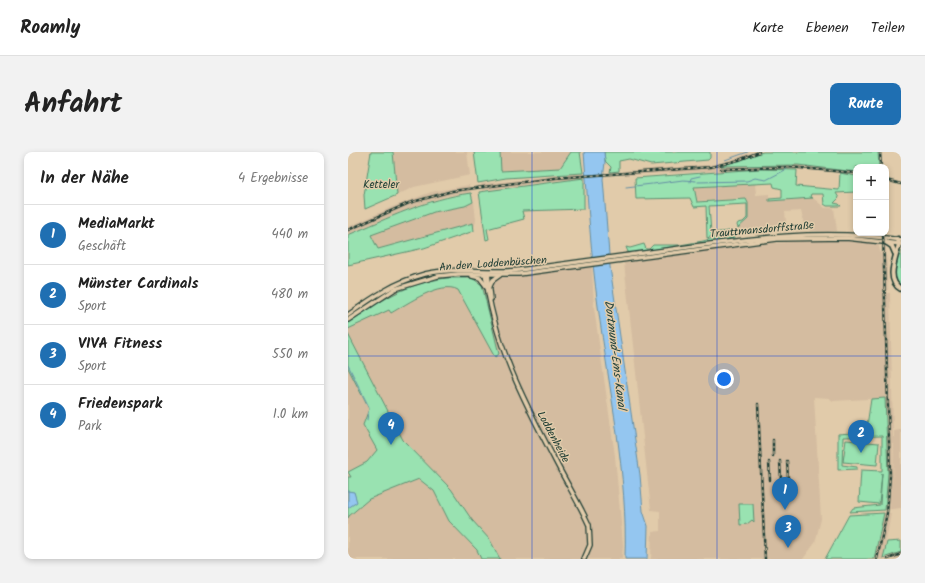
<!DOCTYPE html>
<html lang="de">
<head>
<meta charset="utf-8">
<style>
  body { margin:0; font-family:Kalam,sans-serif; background:#f2f2f2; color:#222 }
  .controls { position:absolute; right:12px; top:12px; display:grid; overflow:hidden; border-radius:8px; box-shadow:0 2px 6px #0003 }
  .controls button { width:36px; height:36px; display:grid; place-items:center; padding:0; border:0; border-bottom:1px solid #e0e0e0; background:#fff; color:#222; font:20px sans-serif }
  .you { position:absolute; left:376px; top:227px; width:14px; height:14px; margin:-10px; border:3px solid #fff; border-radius:50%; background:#1a73e8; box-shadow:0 0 0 6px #1a73e833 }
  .badge { display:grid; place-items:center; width:26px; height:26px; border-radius:50%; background:#1f6fb2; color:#fff; font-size:13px; font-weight:700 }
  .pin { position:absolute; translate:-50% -33px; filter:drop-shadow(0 1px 2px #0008) }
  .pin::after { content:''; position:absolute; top:21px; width:14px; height:12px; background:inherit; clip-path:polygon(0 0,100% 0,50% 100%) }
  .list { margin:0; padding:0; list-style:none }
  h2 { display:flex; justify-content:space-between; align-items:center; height:52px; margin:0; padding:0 16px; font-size:17px }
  h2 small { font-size:13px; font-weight:400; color:#767676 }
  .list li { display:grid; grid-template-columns:26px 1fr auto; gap:12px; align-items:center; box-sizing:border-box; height:60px; padding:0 16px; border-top:1px solid #e0e0e0 }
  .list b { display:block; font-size:15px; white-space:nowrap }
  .list p { margin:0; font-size:13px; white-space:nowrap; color:#767676 }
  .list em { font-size:13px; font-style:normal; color:#767676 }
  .map { position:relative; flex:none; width:553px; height:407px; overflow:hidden; border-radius:8px }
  header { display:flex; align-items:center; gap:24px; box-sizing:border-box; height:56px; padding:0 20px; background:#fff; border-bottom:1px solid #e0e0e0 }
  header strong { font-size:19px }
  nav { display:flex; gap:22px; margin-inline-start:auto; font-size:14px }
  .intro { display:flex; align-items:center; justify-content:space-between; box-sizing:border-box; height:96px; padding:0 24px }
  h1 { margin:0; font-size:28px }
  .button { padding:10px 18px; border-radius:8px; background:#1f6fb2; color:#fff; font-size:14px; font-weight:700 }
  main { display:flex; gap:24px; padding:0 24px }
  aside { flex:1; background:#fff; border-radius:8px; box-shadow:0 2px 6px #0003 }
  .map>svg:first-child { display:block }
  .built { fill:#d4bca0 }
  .green { fill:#99e2b1; stroke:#5c9072 }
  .water { fill:#94c6f0; stroke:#658fa5 }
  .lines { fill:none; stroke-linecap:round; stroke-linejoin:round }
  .stream { stroke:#658fa5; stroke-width:1 }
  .secondary-casing { stroke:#1f3d34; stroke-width:6 }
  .primary-casing { stroke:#1f3d34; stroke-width:7 }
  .secondary { stroke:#e1cbaa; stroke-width:3.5 }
  .primary { stroke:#e1cbaa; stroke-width:4 }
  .rail-casing { stroke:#1f3d34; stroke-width:2.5 }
  .rail { stroke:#e1cbaa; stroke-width:1; stroke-dasharray:3; stroke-linecap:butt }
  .grid { fill:none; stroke:#1d4ed8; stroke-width:1; stroke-opacity:0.55 }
  .labels { text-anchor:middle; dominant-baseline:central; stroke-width:3; stroke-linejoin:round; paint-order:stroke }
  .park-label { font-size:11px; fill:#25453a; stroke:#e1cbaa }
  .street-label { font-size:11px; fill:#1f3d34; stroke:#e1cbaa }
  .water-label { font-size:12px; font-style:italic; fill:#25443d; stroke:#e1cbaa }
</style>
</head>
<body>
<header>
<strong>Roamly</strong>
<nav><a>Karte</a><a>Ebenen</a><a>Teilen</a></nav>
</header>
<div class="intro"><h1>Anfahrt</h1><a class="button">Route</a></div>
<main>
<aside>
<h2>In der Nähe<small>4 Ergebnisse</small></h2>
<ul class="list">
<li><span class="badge">1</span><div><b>MediaMarkt</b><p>Geschäft</p></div><em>440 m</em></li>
<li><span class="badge">2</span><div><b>Münster Cardinals</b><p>Sport</p></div><em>480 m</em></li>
<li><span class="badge">3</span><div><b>VIVA Fitness</b><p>Sport</p></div><em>550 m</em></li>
<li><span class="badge">4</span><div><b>Friedenspark</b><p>Park</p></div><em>1.0 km</em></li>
</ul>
</aside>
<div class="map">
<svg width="553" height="407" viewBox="0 0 553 407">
  <rect width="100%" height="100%" fill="#e1cbaa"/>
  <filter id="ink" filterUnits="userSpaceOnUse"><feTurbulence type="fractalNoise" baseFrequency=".025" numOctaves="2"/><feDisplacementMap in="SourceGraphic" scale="8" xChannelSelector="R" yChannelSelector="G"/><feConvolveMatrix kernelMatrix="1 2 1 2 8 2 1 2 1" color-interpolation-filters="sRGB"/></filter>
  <g filter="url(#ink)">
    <g class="built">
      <path d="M45 0H119L122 23 66 35 49 43Z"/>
      <path d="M152 0H223L212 16 152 19Z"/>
      <path d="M405 0H415L373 14 450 13 508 20V24L473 18 436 17 275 23V19L361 13 381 9Z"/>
      <path d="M235 21 236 26 134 39 133 32Z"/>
      <path d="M407 31 408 43 421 42V49L465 46 477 56H486L489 79H462L461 73 456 72 453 59 437 60 439 78 410 80 398 79 390 76 400 66 398 47 348 49 346 35Z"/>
      <path d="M121 33 123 41 99 44 73 52 0 83V75L44 55 83 40Z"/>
      <path d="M126 50 128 68 126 77 124 72 30 97 23 83 86 60Z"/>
      <path d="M485 88 530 91 533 103 534 92 538 93 540 138H535V141H542L546 332V279L553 278V356L537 358 540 321 537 246 485 249 481 246 466 245 473 367 467 391 455 407H303L304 380 312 379V359L303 358 276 111 406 92Z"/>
      <path d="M244 114 246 156 267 304 275 393 274 407H0V169L48 138 79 127 103 123 116 126 170 124Z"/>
      <path d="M536 361H543L535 406 553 400V407H526Z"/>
    </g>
    <g class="green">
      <path d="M23 0H45L49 43 17 57 16 43Z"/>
      <path d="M126 0H152L153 19 212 16 223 0H232L235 21 158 26 130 31Z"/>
      <path d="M256 0H362V6L360 8 303 13 281 7 271 9V19L262 20 263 15 257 9Z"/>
      <path d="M415 0H530L531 15H508V20L450 13 373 14Z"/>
      <path d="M411 17 449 18 448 34 491 38 492 21 508 24V40L488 41 491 46 486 51 491 52 493 54H479L476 52 475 42H463L462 45 465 46 421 49V47L434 46V37L426 35 425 31 346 35 349 50 398 47 400 51V67L390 76 389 73 390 71 395 70 399 66V52L361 54 363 81 381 79 359 86 358 54 346 55 342 46 288 47 287 26Z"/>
      <path d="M236 26V57L174 59 176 67 139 77 141 87 138 88 131 40Z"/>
      <path d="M123 41 125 50 117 54 86 60 23 83 30 97 125 71 126 79 76 96 0 113V83C41 66 78 47 123 41Z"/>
      <path d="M383 81 386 83V86L283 101 280 100 278 95 282 96 296 92 298 97H301L305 93H332L355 89Z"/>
      <path d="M553 99V134L546 125 548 110Z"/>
      <path d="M98 126H124L134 133 151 202 147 205 145 202 110 138C93 128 59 152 43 161L41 158 0 177V171C33 148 57 132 98 126Z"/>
      <path d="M0 182 55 288 103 337 124 368 142 388 152 407H133L129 398 101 369 86 339 71 327 21 347 1 364 0 366V325H3L0 320 19 310 29 298 15 273 21 257 0 216Z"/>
      <path d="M537 246 540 321 537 358 502 360 505 356 532 353 534 321 531 352 511 350 513 318 534 319V284L495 285 494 313 509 315V317L490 318V282L518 280 523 247Z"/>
      <path d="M498 288 531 291 529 313 495 310Z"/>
      <path d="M391 352H405L406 370 404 368 399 372 392 373Z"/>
      <path d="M536 361 526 407H477L501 363Z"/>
      <path d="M553 389V400L535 406 539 390Z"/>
    </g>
    <g class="water">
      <path d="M236 0H256L257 10 255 27 262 115 292 323 295 359 300 374 299 407H277C280 322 261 238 250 154 243 103 240 52 236 0Z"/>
      <path d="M0 339 6 340 9 350 0 356Z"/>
    </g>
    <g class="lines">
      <g class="stream">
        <path d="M377 8 400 0"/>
        <path d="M342 30 343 26 352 24"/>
        <path d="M350 30 399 29 407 26 418 28 439 17"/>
        <path d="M305 32 335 28 348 29"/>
        <path d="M278 35 304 32"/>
        <path d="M0 213 21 255 19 268"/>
      </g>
      <defs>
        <g id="secondary">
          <path d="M137 120C145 192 178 253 211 316 221 335 232 353 241 373L242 393 236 407"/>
          <path d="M140 121 143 147"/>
          <path d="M124 124 132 126 138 134"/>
          <path d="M142 134 145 128 152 123"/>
          <path d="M0 163C25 145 47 130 77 122 108 114 140 122 171 118 220 111 269 105 318 98 397 87 474 76 553 88"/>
          <path d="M0 168 47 137 90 124 110 122H171L429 87 498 86 553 92"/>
        </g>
        <g id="primary">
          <path d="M550 87 551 92C548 106 537 128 553 137"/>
          <path d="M538 90 544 94 547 101"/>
        </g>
      </defs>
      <use href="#secondary" class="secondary-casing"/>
      <use href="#primary" class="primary-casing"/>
      <use href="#secondary" class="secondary"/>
      <use href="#primary" class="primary"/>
      <defs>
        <g id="rail">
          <path d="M532 0 533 15"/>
          <path d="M373 17 441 15 508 21"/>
          <path d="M538 28 553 32"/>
          <path d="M0 78 61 51 104 39 207 26 363 15 391 8 411 0"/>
          <path d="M410 252 417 407"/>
          <path d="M425 288V304"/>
          <path d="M432 309 433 328"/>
          <path d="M439 309 440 327"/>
          <path d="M421 310 422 328"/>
          <path d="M427 337 428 343"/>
          <path d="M529 407 539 361 542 324 535 81"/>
          <path d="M540 407 553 402"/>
        </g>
      </defs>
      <use href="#rail" class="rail-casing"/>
      <use href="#rail" class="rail"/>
    </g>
  </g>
  <path class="grid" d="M184 0V407M369 0V407M0 204H553"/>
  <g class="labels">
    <g class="park-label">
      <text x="33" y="33">Ketteler</text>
    </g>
    <g class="street-label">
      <text transform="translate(414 78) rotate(-5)">Trauttmansdorffstraße</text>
      <text transform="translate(145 112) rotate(-4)">An den Loddenbüschen</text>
      <text transform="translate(205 285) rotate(62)">Loddenheide</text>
    </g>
    <g class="water-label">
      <text transform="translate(267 203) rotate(83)">Dortmund-Ems-Kanal</text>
    </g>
  </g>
</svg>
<div class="controls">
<button>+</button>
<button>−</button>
</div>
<div class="you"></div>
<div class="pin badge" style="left:437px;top:358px">1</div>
<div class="pin badge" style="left:513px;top:301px">2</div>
<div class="pin badge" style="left:440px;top:396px">3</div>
<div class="pin badge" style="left:43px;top:293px">4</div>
</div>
</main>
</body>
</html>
